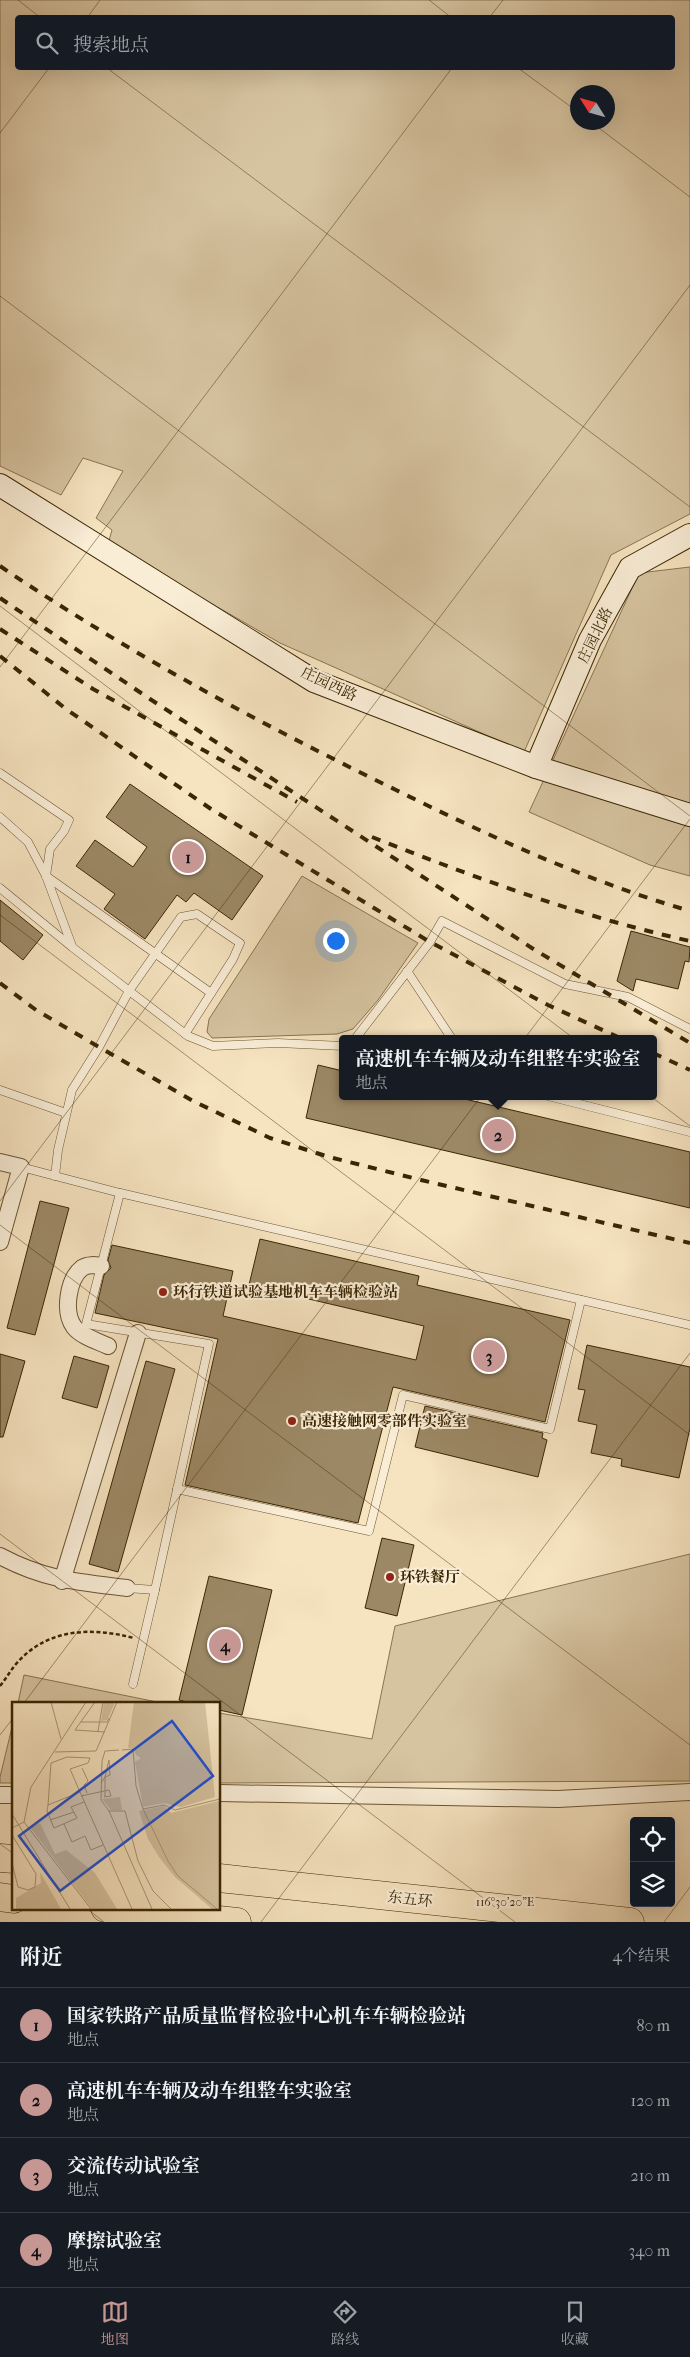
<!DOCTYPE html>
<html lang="zh">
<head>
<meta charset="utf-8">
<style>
  body { margin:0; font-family:"IM FELL French Canon","Noto Serif SC",serif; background:#242831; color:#f1f3f6 }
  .controls { position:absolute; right:15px; bottom:15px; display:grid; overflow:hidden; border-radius:5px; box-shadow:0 5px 20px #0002 }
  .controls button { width:45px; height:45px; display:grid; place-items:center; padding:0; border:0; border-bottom:1px solid #363941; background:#171b24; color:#f1f3f6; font:25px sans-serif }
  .compass { position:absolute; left:570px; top:85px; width:45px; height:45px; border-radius:50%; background:#171b24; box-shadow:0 5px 20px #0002; rotate:307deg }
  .you { position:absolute; left:335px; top:940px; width:18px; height:18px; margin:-12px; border:4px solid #fff; border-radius:50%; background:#1a73e8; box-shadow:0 0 0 8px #1a73e833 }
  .badge { display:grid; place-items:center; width:32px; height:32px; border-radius:50%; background:#c59692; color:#111; font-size:16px; font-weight:700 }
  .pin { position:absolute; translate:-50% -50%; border:2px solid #fff; box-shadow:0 1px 5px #0006 }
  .popup { position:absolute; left:339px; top:1035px; width:318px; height:65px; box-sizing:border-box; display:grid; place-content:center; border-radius:5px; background:#171b24; filter:drop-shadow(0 1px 4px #0005); font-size:16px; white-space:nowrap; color:#9ea1a6 }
  .popup b { font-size:19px; color:#f1f3f6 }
  .popup::after { content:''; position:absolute; left:50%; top:100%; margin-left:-10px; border:10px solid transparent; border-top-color:#171b24 }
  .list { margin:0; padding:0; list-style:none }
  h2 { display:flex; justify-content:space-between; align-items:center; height:65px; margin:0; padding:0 20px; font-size:21px }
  h2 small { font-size:16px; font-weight:400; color:#9ea1a6 }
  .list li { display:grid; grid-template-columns:32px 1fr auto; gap:15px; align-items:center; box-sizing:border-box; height:75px; padding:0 20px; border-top:1px solid #363941 }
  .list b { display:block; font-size:19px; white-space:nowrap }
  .list p { margin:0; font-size:16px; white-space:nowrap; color:#9ea1a6 }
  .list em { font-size:16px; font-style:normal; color:#9ea1a6 }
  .icon { flex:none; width:28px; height:28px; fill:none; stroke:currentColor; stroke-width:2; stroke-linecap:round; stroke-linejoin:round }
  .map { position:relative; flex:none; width:690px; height:1922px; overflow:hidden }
  .search { position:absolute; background:#171b24; box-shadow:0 5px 20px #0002; left:15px; right:15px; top:15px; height:55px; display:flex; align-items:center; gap:12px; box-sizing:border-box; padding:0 18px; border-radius:5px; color:#9ea1a6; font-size:19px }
  .sheet { height:365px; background:#171b24 }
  nav { display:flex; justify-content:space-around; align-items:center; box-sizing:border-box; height:70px; border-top:1px solid #363941; background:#171b24; font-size:14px; color:#9ea1a6 }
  nav a { display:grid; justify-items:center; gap:2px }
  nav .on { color:#c59692 }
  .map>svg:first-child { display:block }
  .green { fill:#d6c3a0; stroke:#887452; fill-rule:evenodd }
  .building { fill:#9c8865; stroke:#3b2603 }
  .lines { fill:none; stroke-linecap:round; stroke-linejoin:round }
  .lane-casing { stroke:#6a5532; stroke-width:9 }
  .street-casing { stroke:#6a5532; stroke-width:18 }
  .secondary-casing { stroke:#3b2603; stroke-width:24 }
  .highway-casing { stroke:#3b2603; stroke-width:29 }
  .path { stroke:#3b2603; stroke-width:2.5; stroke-dasharray:4 2.5; stroke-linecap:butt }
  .lane { stroke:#f9edd6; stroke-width:8 }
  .street { stroke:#f9edd6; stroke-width:16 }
  .secondary { stroke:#f9edd6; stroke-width:22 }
  .highway { stroke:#f6e3c0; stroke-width:28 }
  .rail { stroke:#3b2603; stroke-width:4; stroke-dasharray:9 9; stroke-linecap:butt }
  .ticks { fill:none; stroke:#3b2603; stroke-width:1; stroke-opacity:0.45 }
  .poi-dot { fill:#8f2418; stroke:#f9edd6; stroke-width:2 }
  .labels { text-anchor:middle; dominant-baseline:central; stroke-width:4.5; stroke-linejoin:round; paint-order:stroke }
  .street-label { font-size:15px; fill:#3b2603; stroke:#f9edd6 }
  .poi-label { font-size:15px; font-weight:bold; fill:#3b2603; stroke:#f9edd6; text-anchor:start }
  .inset-road { fill:none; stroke:#ab9774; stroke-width:1 }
  .view { fill:#1d4ed8; fill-opacity:0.15; stroke:#1d4ed8; stroke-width:2.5 }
  .inset-edge { fill:none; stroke:#3b2603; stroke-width:2.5 }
  .ticks-label { font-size:12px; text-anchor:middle; fill:#3b2603; stroke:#f9edd6; stroke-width:4.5; stroke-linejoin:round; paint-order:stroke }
</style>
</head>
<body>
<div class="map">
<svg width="690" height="1922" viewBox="0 0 690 1922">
  <rect width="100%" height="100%" fill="#f6e3c0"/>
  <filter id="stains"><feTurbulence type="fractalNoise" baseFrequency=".004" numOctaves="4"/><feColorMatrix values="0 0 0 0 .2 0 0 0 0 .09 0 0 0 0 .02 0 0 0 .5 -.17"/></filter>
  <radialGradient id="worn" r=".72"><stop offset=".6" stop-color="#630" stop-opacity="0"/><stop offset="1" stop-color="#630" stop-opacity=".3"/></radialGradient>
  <g class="green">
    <path d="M0 0H690V514L611 555 524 752 280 643 108 544 112 530 96 518 123 471 83 458 61 495 0 466ZM18 18H672V68H18ZM578 92H608V122H578Z"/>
    <path d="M690 567V876L650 865 529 812 639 573Z"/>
    <path d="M302 876 418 943 378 1000 353 1029 337 1034 212 1038 207 1032 209 1019Z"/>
    <path d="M690 1554V1781L219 1783V1713L372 1739 395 1626Z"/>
    <path d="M24 1675 162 1703H18Z"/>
    <path d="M14 1719V1783H0V1777Z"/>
  </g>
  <g class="building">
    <path d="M130 784 263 876 232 920 194 893 186 902 177 895 145 939 104 909 115 894 76 866 95 840 133 867 147 847 106 817Z"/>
    <path d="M0 900 43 935 23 960 0 941Z"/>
    <path d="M631 931 690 947 689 962 685 961 678 989 636 979 633 991 617 981Z"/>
    <path d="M318 1065 343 1071V1096H452L690 1152V1208L306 1118Z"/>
    <path d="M40 1201 69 1208 35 1335 7 1328Z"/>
    <path d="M260 1239 419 1276 417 1285 570 1320 545 1422 393 1387 358 1523 185 1485 218 1339 95 1313 104 1275 111 1268 108 1260 112 1245 233 1271 223 1316 416 1360 424 1326 249 1285Z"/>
    <path d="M587 1345 690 1367V1428L679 1478 621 1466 622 1459 591 1453 597 1425 578 1421 585 1390 578 1389Z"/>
    <path d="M0 1354 25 1361 3 1437H0Z"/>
    <path d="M74 1356 109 1366 97 1408 62 1398Z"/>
    <path d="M146 1361 175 1369 118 1572 89 1564Z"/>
    <path d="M425 1406 543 1433 542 1438 547 1440 538 1477 415 1447Z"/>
    <path d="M382 1538 414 1545 397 1616 365 1608Z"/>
    <path d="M209 1576 272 1590 242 1715 219 1710V1703H191L179 1700Z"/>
  </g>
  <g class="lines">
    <defs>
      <g id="lane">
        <path d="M0 773 69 820 64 831 50 849 46 876"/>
        <path d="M0 817 28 842 46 876 72 946"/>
        <path d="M46 876 211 993"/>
        <path d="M0 888 72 947 188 1036 213 1046 278 1043 343 1046"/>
        <path d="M407 971 452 1039"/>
        <path d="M355 1039 430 942 442 921 565 984 628 997 690 1029"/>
        <path d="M0 1090 66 1113"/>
        <path d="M548 1096 690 1132"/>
        <path d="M21 1167 120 1193 690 1325"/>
        <path d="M55 1176 58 1150 72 1090 99 1047 129 991 181 917 197 914 240 943 233 959 185 1034"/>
        <path d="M120 1193 86 1324 209 1344 155 1590 127 1588"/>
        <path d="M177 1489 369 1531 403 1395 550 1429 581 1300"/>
        <path d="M133 1684 155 1590"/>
      </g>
      <g id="street">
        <path d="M0 1162 21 1167 0 1242"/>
        <path d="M101 1266C95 1265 88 1264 82 1268 68 1279 63 1312 74 1327 81 1336 97 1341 108 1346"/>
        <path d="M0 1556C45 1580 78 1582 127 1588"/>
        <path d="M62 1581 138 1333"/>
        <path d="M219 1793 558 1799 690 1792"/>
        <path d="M0 1795H14"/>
      </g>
      <g id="secondary">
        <path d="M0 485 314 681 536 767 690 815"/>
        <path d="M536 767 590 640 630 568 690 535"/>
      </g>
      <g id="highway">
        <path d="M0 1858 14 1859"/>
        <path d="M219 1878 630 1922"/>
        <path d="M0 1897 14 1899"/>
        <path d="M105 1908 237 1922"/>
      </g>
    </defs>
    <use href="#lane" class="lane-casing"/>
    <use href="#street" class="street-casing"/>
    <use href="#secondary" class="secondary-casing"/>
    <use href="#highway" class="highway-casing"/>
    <path class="path" d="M0 1686C6 1679 10 1671 16 1664 47 1628 91 1627 134 1638"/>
    <use href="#lane" class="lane"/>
    <use href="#street" class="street"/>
    <use href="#secondary" class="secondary"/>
    <use href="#highway" class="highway"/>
    <g class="rail">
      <path d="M0 566C125 651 259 723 396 790 491 837 587 881 690 911"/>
      <path d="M0 598 150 699 535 950 690 1043"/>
      <path d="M0 629 93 689 297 802"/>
      <path d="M0 656 66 709 211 809 430 942 548 1005 622 1039"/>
      <path d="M372 837C476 878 581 917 690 941"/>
      <path d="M0 983 36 1010 99 1047 193 1101 270 1138 329 1157 421 1180 690 1243"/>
      <path d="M653 1053 690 1070"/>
    </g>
  </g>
  <path class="ticks" d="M18 0 41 18M429 0 452 18M87 18 100 0M489 18 503 0M107 68 690 507M518 68 578 112M591 122 690 197M0 133 49 68M0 296 690 816M0 606 690 1126M0 667 452 68M0 915 690 1435M0 1201 690 285M0 1225 690 1745M0 1534 515 1922M24 1703 690 819M0 1735 14 1717M0 1844 14 1854M86 1908 104 1922M261 1922 690 1353M664 1922 690 1887"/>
  <g class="poi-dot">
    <circle cx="163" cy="1292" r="5"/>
    <circle cx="292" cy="1421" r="5"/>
    <circle cx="390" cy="1577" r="5"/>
  </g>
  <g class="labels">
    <g class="street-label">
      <text transform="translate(595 635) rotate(-64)">庄园北路</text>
      <text transform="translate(329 684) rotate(25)">庄园西路</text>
      <text transform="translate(410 1899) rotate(6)">东五环</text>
    </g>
    <g class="poi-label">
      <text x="173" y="1292">环行铁道试验基地机车车辆检验站</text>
      <text x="302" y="1421">高速接触网零部件实验室</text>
      <text x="400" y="1577">环铁餐厅</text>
    </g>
  </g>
  <g transform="translate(12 1702)">
    <rect width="208" height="208" fill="#f6e3c0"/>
    <path d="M92 0H102V3L95 18 89 19ZM122 0H193L203 95 169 105 152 101 131 105 123 60 129 56 124 53 122 46H116ZM108 95 110 108H99L90 97ZM207 99V207H200L163 175 147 155 136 137 127 109 152 104 159 111ZM28 121 43 152 54 148 83 171 105 207H80L18 125ZM28 170 49 207H4V196L29 181Z" fill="#d6c3a0"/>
    <path class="inset-road" d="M39 0 49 37M83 0 63 28 93 30M69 20H95L97 16M86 29 91 0M107 48 93 49 90 59 89 98 97 109H113L126 159 141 189 159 207M110 48 121 47 124 84 131 107 156 159 166 174 205 207M43 50 84 49 105 0M70 66 76 79 72 83 75 91M89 81 93 75 98 73 97 58 93 75V95M68 90 120 207M69 94 97 88 99 94 92 95M36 103 68 90 58 67 76 61 78 56 55 55 39 61 36 103 35 109 42 126 65 116 59 105 72 100M131 107 152 103 163 108 208 97M97 109 140 207M0 112 58 207M38 118 62 110M12 120 79 207M52 122 60 140 73 134 79 148 91 143M0 126 12 120 19 85 74 0M0 133 24 172 23 185 16 188 6 185 0 161"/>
    <path class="view" d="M160 19 201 74 48 189 7 134Z"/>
    <rect width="208" height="208" class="inset-edge"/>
  </g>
  <g class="ticks-label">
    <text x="505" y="1906">116°30'20"E</text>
  </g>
  <rect width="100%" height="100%" filter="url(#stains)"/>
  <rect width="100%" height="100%" fill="url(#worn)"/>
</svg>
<div class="controls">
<button><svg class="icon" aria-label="locate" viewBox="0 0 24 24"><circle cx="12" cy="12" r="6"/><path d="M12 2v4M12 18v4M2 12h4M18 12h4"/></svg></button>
<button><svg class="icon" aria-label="layers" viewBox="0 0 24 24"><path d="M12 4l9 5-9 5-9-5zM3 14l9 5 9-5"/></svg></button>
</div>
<svg class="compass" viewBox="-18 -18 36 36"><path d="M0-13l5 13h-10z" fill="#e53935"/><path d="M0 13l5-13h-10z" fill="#9ea1a6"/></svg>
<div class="you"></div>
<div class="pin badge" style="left:188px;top:857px">1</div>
<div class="pin badge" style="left:498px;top:1135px">2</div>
<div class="popup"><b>高速机车车辆及动车组整车实验室</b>地点</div>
<div class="pin badge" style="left:489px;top:1356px">3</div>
<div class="pin badge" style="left:225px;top:1645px">4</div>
<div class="search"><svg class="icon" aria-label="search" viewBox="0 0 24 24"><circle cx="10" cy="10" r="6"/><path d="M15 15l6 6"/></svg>搜索地点</div>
</div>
<section class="sheet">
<h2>附近<small>4个结果</small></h2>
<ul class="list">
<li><span class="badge">1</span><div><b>国家铁路产品质量监督检验中心机车车辆检验站</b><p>地点</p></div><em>80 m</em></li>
<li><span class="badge">2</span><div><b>高速机车车辆及动车组整车实验室</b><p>地点</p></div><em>120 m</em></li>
<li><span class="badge">3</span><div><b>交流传动试验室</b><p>地点</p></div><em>210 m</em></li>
<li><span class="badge">4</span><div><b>摩擦试验室</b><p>地点</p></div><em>340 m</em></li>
</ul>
</section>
<nav>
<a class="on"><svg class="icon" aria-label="map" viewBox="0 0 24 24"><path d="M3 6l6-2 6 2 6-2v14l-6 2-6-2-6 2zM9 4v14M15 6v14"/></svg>地图</a>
<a><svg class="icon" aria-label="directions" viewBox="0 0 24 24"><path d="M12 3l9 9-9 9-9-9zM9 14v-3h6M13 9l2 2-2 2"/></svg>路线</a>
<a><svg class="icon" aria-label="saved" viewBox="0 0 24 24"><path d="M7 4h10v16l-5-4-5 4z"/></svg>收藏</a>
</nav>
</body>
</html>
